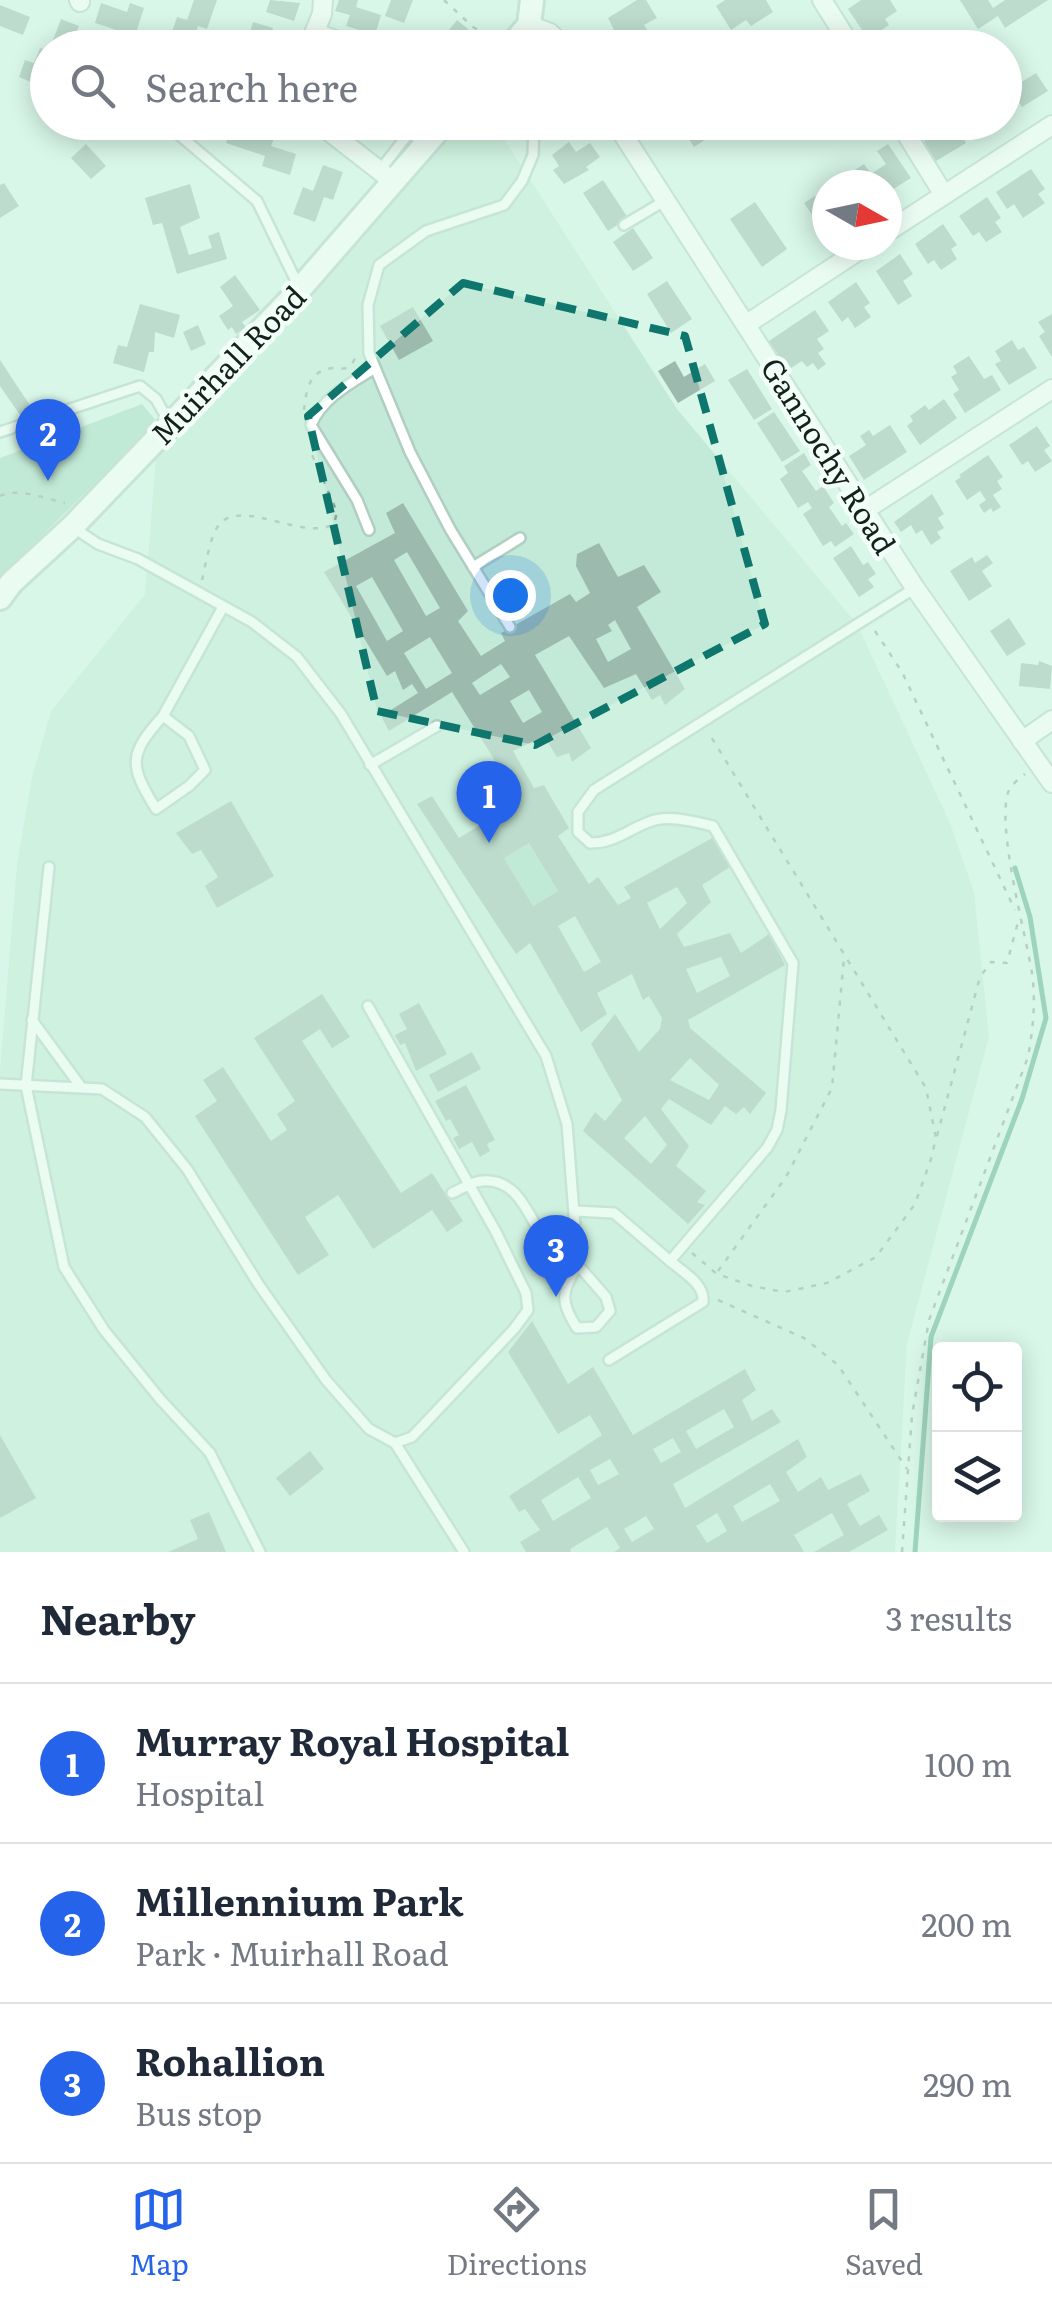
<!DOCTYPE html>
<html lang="en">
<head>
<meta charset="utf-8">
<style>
  body { margin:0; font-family:Literata,serif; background:#f2f2f3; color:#1f2937 }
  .controls { position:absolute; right:30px; bottom:30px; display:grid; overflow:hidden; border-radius:10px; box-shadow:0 5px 25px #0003 }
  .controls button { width:90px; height:90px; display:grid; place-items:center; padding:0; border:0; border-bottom:2px solid #e0e1e3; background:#fff; color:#1f2937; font:50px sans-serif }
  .compass { position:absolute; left:812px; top:170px; width:90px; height:90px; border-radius:50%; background:#fff; box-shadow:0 5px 25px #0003; rotate:99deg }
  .you { position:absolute; left:510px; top:595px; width:35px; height:35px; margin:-25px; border:8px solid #fff; border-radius:50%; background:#1a73e8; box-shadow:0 0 0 15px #1a73e833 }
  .badge { display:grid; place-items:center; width:65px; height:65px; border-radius:50%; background:#2563eb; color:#fff; font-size:32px; font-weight:700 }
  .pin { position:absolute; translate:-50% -82px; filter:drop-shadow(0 2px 5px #0008) }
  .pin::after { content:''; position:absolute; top:52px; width:35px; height:30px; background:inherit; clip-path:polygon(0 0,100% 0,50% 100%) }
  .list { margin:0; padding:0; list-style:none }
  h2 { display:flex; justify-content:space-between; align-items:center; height:130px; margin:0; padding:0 40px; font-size:42px }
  h2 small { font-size:32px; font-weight:400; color:#747a83 }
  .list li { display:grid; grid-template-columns:65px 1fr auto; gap:30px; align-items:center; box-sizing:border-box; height:160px; padding:0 40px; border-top:2px solid #e0e1e3 }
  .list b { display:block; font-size:38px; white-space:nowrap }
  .list p { margin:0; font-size:32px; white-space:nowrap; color:#747a83 }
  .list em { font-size:32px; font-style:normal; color:#747a83 }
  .icon { flex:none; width:55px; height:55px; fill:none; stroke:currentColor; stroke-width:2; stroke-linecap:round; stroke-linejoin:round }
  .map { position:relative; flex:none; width:1052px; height:1552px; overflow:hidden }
  .search { position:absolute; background:#fff; box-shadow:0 5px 25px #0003; left:30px; right:30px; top:30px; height:110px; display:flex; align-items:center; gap:25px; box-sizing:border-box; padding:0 35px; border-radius:55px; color:#747a83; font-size:38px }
  .sheet { height:610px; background:#fff }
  nav { display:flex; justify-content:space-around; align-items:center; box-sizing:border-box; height:140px; border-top:2px solid #e0e1e3; background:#fff; font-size:28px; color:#747a83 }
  nav a { display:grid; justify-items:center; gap:5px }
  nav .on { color:#2563eb }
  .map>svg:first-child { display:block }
  .built { fill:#c3ead8 }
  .green { fill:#a4d9c2 }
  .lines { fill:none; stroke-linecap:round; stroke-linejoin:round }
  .stream { stroke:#57a989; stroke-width:5 }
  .building { fill:#9cbaad; fill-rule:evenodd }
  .service-casing { stroke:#b0cec1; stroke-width:14 }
  .minor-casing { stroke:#b0cec1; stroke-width:22 }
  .tertiary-casing { stroke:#b0cec1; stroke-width:28 }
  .path { stroke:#8ca398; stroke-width:2.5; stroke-dasharray:5 8; stroke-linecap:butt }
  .service { stroke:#fff; stroke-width:9 }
  .minor { stroke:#fff; stroke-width:18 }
  .tertiary { stroke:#fff; stroke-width:22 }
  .marked { fill:none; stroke:#0f766e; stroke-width:8; stroke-dasharray:20 12; stroke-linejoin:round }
  .labels { text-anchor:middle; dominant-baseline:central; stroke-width:9; stroke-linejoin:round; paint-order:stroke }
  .street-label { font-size:30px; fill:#14201b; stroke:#f2fff9 }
</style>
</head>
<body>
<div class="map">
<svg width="1052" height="1552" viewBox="0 0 1052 1552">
  <rect width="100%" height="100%" fill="#d8f7e8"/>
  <path class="built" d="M460 123H494L677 409 857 624 950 823 974 892 989 1037 907 1344 895 1552H0V1070L17 864 32 777 51 711 145 594 156 458Z"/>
  <g class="green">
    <path d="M142 404 157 422 0 577V458Z"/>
    <path d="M529 843 558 891 533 906 504 858Z"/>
  </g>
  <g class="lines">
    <path class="stream" d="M915 1552 931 1337 1022 1099 1046 1018 1030 917 1015 868"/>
  </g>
  <g class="building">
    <path d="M194 0H217L207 29 198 26 190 48 168 44 177 17 187 20Z"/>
    <path d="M270 0 300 3 294 21 266 12Z"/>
    <path d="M339 0H358L356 7 381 15 375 35 346 26 350 15 335 11Z"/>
    <path d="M391 0H413L404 23 385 16Z"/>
    <path d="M637 0H646L657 18 644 25 653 39 641 48H635L627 34 618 38 608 18Z"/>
    <path d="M725 0H766L773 12 751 26 746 20 731 30 716 6Z"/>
    <path d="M861 0H890L897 11 885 19 889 25 868 39 848 9Z"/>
    <path d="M960 0H988L993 8 1005 0H1048L1005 28 998 16 978 29Z"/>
    <path d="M101 3 127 12 130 3 144 8 135 36 95 23Z"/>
    <path d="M0 5 30 17 23 35 0 26Z"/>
    <path d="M61 19 79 26 73 42 70 48H50Z"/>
    <path d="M457 20 474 34 464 48H435Z"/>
    <path d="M253 22 273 28 267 48H245Z"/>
    <path d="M40 48 48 51V69L43 67 36 84 19 77 25 60 34 63Z"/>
    <path d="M1036 73 1048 91 1022 107 1006 82 1016 75 1020 83Z"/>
    <path d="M233 122 275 136 271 146 296 154 290 175 262 166 265 156 226 143Z"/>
    <path d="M678 122H702L711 136 694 147Z"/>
    <path d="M789 122H834L818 133 812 123 796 134Z"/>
    <path d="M921 122H943L945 126 953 122 966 143 936 161 924 141 930 137Z"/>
    <path d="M966 122H1002L976 138Z"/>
    <path d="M569 142 576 152 590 143 600 157 586 167 589 170 564 184 553 170 559 166 552 155Z"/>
    <path d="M86 144 106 166 91 179 71 158Z"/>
    <path d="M888 144 911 178 887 193V185H864L855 170 864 164 871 174 886 164 877 151Z"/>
    <path d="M323 165 343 172 333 200 324 197 315 222 293 214 303 187 313 191Z"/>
    <path d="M1031 169 1045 189 1038 194 1045 203 1023 218 1014 204 1007 209 996 192Z"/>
    <path d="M603 180 628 218 608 231 583 193Z"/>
    <path d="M4 183 19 206 0 218V185Z"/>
    <path d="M190 184 200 218 180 227 189 255 212 248 208 236 219 232 227 259 177 274 162 223 153 225 145 198Z"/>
    <path d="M815 196 822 206 827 202 825 234 804 203Z"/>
    <path d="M987 197 1001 218 995 222 1002 232 986 242 979 232 973 236 959 216Z"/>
    <path d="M755 202 787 249 762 267 730 219Z"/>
    <path d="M943 224 957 245 951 249 957 259 941 270 934 260 928 264 915 244Z"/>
    <path d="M633 228 653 258 633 271 613 242Z"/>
    <path d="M900 254 913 274 903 281 912 296 898 305 876 271Z"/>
    <path d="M235 275 260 310 242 322 246 327 236 334 232 327 228 330 219 316 233 306 220 287Z"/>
    <path d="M667 281 692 319 671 333 647 294Z"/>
    <path d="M856 282 870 303 864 307 871 317 855 328 848 317 842 322 828 302Z"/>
    <path d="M140 304 180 315 174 338 155 332 154 352H149L144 372 113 363 118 345 127 347Z"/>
    <path d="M413 307 433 341 399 360 380 326Z"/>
    <path d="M815 310 829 331 817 339 824 349 818 353 826 364 818 370 813 363 807 367 802 361 788 370 769 341Z"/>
    <path d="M1052 314V357L1039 336 1045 332 1038 322Z"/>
    <path d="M198 325 206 344 191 351 183 332Z"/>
    <path d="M1012 340 1018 350 1024 347 1037 368 1009 385 995 364 1001 361 995 351Z"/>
    <path d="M969 356 984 379 992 375 1001 390 965 413 953 394 959 390 951 377 957 373 953 366Z"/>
    <path d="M0 360 31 407 20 415 0 386Z"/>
    <path d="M675 361 684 377 705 364 715 381 678 403 658 371Z"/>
    <path d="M747 369 772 409 754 420 728 380Z"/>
    <path d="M944 399 957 418 920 445 907 426 913 421 910 416 925 405 929 410Z"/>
    <path d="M774 412 800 451 782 462 757 423Z"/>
    <path d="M890 425 907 452 864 480 849 456 866 445 860 436 869 430 873 436Z"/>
    <path d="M1037 426 1050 446 1044 450 1052 461 1035 472 1028 461 1022 465 1009 445Z"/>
    <path d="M804 453 811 465 802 471 816 491 823 486 834 503 829 507 842 526 846 523 854 534 835 547 831 541 823 546 803 514 812 508 808 502 798 508 780 479 788 473 784 466Z"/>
    <path d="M988 455 1003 477 997 481 1002 489 993 495 1001 507 993 512 991 508 984 513 979 505 986 500 980 491 967 500 955 481 961 477 959 475Z"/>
    <path d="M932 494 944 514 938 518 944 528 937 532 941 538 931 545 922 530 916 534 911 525 901 532 894 522Z"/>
    <path d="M403 503 468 611 458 621 481 656 505 641 501 633 570 594 576 602 590 593 576 566 577 554 599 543 618 577 644 565 661 592 637 607 685 689 665 705 660 695 652 700 636 674 604 688 569 636 535 655 591 748 572 762 569 753 557 757 544 736 513 751 534 788 544 785 569 828 558 836 589 884 598 877 618 905 631 898 624 887 714 837 730 867 702 885 711 902 677 934 684 947 730 933 741 953 769 934 785 965 688 1020 690 1028 766 1093 750 1114 744 1107 736 1114 725 1106 711 1125 669 1099 661 1109 689 1146 676 1166 706 1191 697 1202 705 1205 688 1224 583 1131 595 1112 605 1121 622 1100 591 1044 615 1014 639 1052 660 1029 662 1018 649 996 643 1000 632 974 597 993 607 1014 581 1032 530 943 516 954 417 804 432 796 459 838 487 821 478 806 501 791 509 805 519 799 452 692 389 731 381 716 418 693 412 684 403 690 395 671 387 676 324 572 395 533 386 513ZM407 552 440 608 426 616 394 560ZM372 577 403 631 387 641 356 586ZM615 620 631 649 608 662 596 639 612 631 608 625ZM430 637 452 673 426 689 404 653ZM501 664 510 677 480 695 472 683ZM529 690 542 712 523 723 510 701ZM529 843 558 891 533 906 504 858ZM677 887 687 903 660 929 647 903ZM575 916 601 962 584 972 558 926ZM721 957 730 976 697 993 686 969ZM690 1058 719 1085 709 1100 670 1080ZM645 1116 667 1145 651 1164 624 1138Z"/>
    <path d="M851 546 863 565 868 562 876 574 868 579 874 587 859 597 833 558Z"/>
    <path d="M987 555 993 563 982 571 992 586 969 601 950 571 972 557 975 563Z"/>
    <path d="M1009 618 1026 644 1007 656 990 631Z"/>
    <path d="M1039 661 1052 666 1050 689 1019 686 1021 663 1038 665Z"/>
    <path d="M231 801 274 876 217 908 205 886 218 877 201 850 192 854 176 833Z"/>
    <path d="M322 994 350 1037 332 1048 320 1029 302 1041 401 1193 432 1173 463 1221 447 1232 432 1210 373 1249 338 1195 305 1217 329 1255 298 1275 195 1116 217 1101 203 1080 223 1067 271 1141 287 1130 277 1114 295 1101 254 1038Z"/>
    <path d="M419 1003 447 1054 416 1071 405 1043 400 1045 395 1035 407 1029 399 1014Z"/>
    <path d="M472 1052 481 1069 438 1092 429 1075Z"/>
    <path d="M466 1085 495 1140 487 1144 490 1151 480 1157 472 1142 459 1149 453 1138 459 1135 450 1119 446 1121 435 1101Z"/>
    <path d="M532 1321 568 1384 593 1367 633 1435 745 1369 756 1390 742 1400 752 1421 772 1409 781 1422 673 1484 685 1508 798 1439 807 1457 786 1472 798 1492 821 1477 828 1490 861 1474 870 1491 847 1504 860 1526 879 1515 888 1530 849 1552H814L844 1535 832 1513 794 1535 804 1552H614L620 1548 607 1527 570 1549 571 1552H526L520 1542 540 1530 525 1509 519 1512 509 1496 602 1435 590 1415 558 1434 508 1352ZM724 1409 734 1427 696 1449 686 1431ZM673 1438 681 1452 661 1463 653 1449ZM610 1459 619 1474 598 1485 590 1470ZM578 1477 591 1498 553 1521 541 1500ZM770 1484 780 1501 742 1522 733 1506ZM717 1513 727 1531 707 1543 696 1526ZM646 1516 654 1529 632 1542 624 1529Z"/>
    <path d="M0 1435 36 1498 0 1518Z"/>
    <path d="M310 1451 324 1469 290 1496 276 1478Z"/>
    <path d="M209 1512 226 1552H168L198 1539 190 1520Z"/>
  </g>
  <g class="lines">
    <defs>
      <g id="service">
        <path d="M529 28 533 48"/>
        <path d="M164 122 257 201 299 287"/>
        <path d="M380 170 409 133 425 142"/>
        <path d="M624 225 666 200"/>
        <path d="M0 432 140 386 156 399 170 424"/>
        <path d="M74 528 98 544 138 559 252 622 297 657 341 714 546 1056 567 1124 578 1265 606 1297 610 1311 596 1327 577 1328C560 1302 561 1291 578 1265 532 1261 535 1176 482 1181 473 1181 460 1190 452 1193"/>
        <path d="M369 530 357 500 311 425C322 398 351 383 375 368"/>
        <path d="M473 567 520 538"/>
        <path d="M510 627 450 529 410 452 369 353 368 305 379 265 426 231 504 205 522 181 533 155 534 122"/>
        <path d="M163 716C128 755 129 765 156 809L189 786 205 770 189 736 163 716 223 607"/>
        <path d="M370 765 437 726"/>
        <path d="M49 867 26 1086 64 1267 104 1330 160 1399 210 1453 260 1552"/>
        <path d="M368 1006 496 1232 526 1293 528 1310 514 1329 412 1437 395 1443"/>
        <path d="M32 1020 81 1087"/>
        <path d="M0 1084 102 1089 145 1117 187 1169 259 1285 326 1380 369 1429 395 1443 464 1552"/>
        <path d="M575 1211 614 1213 670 1261 767 1148 777 1130 781 1110 793 963 713 826C695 822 668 814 649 822 627 830 615 843 590 843L578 832V812L594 790 915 588"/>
        <path d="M609 1360 703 1302C705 1284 683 1272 670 1261"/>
      </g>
      <g id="minor">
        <path d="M79 0 80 2"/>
        <path d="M822 0 852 48"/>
        <path d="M529 25 550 33 565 48"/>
        <path d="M316 33 357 48"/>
        <path d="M308 48 322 14 323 0"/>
        <path d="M394 48 396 42"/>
        <path d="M317 122 394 182"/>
        <path d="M615 122 915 588 1052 783"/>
        <path d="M899 122 944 195"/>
        <path d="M887 232 1052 125"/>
        <path d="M747 324 867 245"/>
        <path d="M865 510 1052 389"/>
        <path d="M1022 741 1052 720"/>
      </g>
      <g id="tertiary">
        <path d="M509 48 529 25 532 0"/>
        <path d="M0 598 11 583 73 526 292 298 445 122"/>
      </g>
    </defs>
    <use href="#service" class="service-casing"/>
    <use href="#minor" class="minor-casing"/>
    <use href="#tertiary" class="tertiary-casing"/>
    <g class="path">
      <path d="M444 0 473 27 494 39"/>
      <path d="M304 410C306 391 309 369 334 368 339 368 345 370 350 366 354 363 355 357 357 352"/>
      <path d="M0 496C18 487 46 499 65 503"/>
      <path d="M202 580C206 564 209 540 218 526 239 496 304 542 334 524L337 512 309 448"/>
      <path d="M875 631 902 672 1015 910"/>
      <path d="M937 1136 980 977 991 962 1007 963 1018 922"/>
      <path d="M692 1253 717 1274 752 1286 784 1292 827 1283 876 1257 915 1204 931 1159 936 1138 926 1088 710 735"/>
      <path d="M718 1271 786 1177 832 1088 844 958"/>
      <path d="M718 1300 804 1338 838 1365 907 1469"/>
      <path d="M902 1552 912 1415 929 1320 1028 1057C1033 1029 1036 1002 1032 973 1026 935 995 823 1009 790 1012 784 1020 778 1025 774"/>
    </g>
    <use href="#service" class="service"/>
    <use href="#minor" class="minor"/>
    <use href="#tertiary" class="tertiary"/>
  </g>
  <path d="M0 0H1052V1552H0ZM463 283 685 336 765 624 535 745 377 711 308 416Z" fill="#d8f7e8" fill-opacity=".55" fill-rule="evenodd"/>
  <path class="marked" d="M463 283 685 336 765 624 535 745 377 711 308 416Z"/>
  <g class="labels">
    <g class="street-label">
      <text transform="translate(227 364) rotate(-46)">Muirhall Road</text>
      <text transform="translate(830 455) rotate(58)">Gannochy Road</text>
    </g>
  </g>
</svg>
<div class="controls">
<button><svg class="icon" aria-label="locate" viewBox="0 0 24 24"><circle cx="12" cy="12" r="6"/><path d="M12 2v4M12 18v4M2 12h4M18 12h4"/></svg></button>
<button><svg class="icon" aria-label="layers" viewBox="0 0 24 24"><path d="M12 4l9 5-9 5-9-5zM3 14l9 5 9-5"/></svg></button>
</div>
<svg class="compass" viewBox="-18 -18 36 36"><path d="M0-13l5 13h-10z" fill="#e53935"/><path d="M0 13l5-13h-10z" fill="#747a83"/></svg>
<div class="you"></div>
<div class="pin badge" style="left:489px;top:843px">1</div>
<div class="pin badge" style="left:48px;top:481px">2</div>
<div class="pin badge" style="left:556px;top:1297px">3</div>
<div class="search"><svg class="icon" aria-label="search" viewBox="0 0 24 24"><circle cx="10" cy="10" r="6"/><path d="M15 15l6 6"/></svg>Search here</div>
</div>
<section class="sheet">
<h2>Nearby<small>3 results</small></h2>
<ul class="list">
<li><span class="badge">1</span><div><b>Murray Royal Hospital</b><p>Hospital</p></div><em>100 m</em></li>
<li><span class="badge">2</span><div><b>Millennium Park</b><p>Park · Muirhall Road</p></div><em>200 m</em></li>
<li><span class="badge">3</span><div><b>Rohallion</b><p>Bus stop</p></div><em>290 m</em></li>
</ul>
</section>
<nav>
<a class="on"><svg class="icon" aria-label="map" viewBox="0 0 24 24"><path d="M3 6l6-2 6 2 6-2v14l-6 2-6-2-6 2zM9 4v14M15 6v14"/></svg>Map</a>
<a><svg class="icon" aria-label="directions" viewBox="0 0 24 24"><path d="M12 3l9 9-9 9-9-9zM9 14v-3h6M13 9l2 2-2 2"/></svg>Directions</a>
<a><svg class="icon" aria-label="saved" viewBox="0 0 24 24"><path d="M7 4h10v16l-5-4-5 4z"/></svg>Saved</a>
</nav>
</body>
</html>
